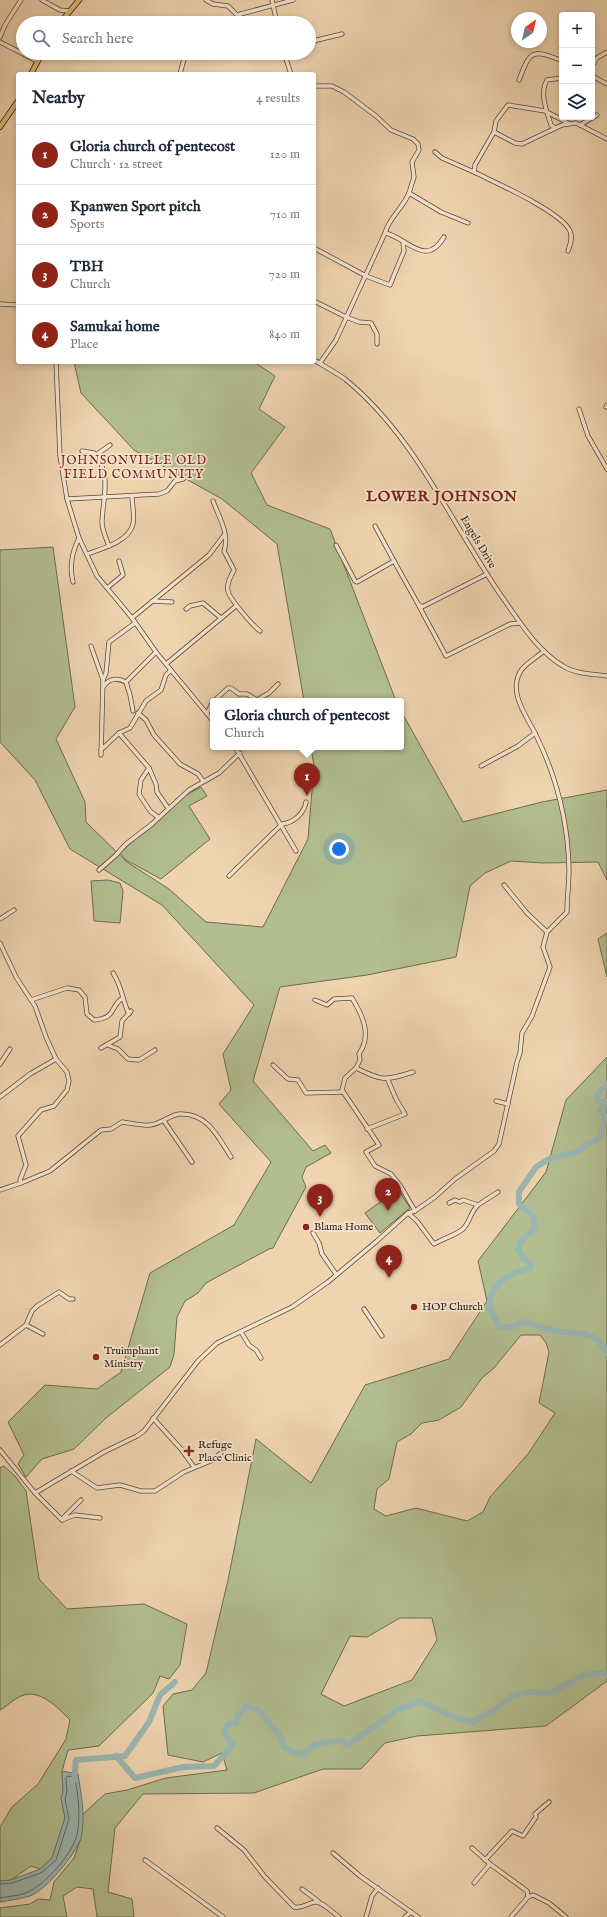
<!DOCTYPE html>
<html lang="en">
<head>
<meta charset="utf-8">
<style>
  body { margin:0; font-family:"IM FELL English",serif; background:#f6f6f7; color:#1f2937 }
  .controls { position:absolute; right:12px; top:12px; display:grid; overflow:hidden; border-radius:4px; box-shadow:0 2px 6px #0003 }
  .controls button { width:36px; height:36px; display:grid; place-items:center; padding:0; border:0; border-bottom:1px solid #e0e1e3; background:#fff; color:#1f2937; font:20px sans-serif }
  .compass { position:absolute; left:511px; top:12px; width:36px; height:36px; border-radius:50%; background:#fff; box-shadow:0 2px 6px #0003; rotate:34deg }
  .you { position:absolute; left:339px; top:849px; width:14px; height:14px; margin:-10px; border:3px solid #fff; border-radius:50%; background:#1a73e8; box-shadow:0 0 0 6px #1a73e833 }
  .badge { display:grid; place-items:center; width:26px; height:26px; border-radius:50%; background:#8f2418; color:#fff; font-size:13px; font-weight:700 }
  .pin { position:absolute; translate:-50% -33px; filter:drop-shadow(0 1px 2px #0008) }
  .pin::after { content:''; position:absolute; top:21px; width:14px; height:12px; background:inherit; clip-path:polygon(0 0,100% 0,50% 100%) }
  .popup { position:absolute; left:210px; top:698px; width:194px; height:52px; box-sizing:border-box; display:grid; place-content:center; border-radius:4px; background:#fff; filter:drop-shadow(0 1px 3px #0005); font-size:13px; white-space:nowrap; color:#747a83 }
  .popup b { font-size:15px; color:#1f2937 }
  .popup::after { content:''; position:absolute; left:50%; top:100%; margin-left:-8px; border:8px solid transparent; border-top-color:#fff }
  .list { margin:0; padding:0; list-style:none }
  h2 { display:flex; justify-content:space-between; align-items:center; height:52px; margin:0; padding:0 16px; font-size:17px }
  h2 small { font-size:13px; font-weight:400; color:#747a83 }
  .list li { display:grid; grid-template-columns:26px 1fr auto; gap:12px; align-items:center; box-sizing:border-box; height:60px; padding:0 16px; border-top:1px solid #e0e1e3 }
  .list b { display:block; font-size:15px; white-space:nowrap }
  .list p { margin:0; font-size:13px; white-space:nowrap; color:#747a83 }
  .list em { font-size:13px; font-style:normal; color:#747a83 }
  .icon { flex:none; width:22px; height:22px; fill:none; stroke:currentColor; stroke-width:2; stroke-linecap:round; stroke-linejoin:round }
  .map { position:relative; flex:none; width:607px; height:1917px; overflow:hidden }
  .search { position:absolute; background:#fff; box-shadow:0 2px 6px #0003; left:16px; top:16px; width:300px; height:44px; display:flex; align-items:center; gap:10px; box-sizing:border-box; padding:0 14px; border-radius:22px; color:#747a83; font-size:15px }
  .panel { position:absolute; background:#fff; box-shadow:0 2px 6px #0003; left:16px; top:72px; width:300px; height:292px; border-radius:4px }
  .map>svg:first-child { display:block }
  .green { fill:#b2be90; stroke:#6d6c52; fill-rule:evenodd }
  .water { fill:#9bb7b2; stroke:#6d7873 }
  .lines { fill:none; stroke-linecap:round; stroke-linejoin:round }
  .shore { stroke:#626863; stroke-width:1 }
  .river { stroke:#9bb7b2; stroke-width:6 }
  .minor-casing { stroke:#5a483b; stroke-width:5 }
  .major-casing { stroke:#281a14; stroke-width:6 }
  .minor { stroke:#f5e3cc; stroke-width:3.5 }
  .major { stroke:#e8ba78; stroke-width:4.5 }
  .poi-dot { fill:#8f2418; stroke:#f5e3cc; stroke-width:1.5 }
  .labels { text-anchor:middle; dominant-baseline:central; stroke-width:3.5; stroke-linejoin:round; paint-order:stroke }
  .street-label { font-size:11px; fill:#281a14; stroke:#f5e3cc }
  .poi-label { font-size:11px; fill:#281a14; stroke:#f5e3cc; text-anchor:start }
  .neighbourhood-label { font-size:12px; letter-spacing:1px; fill:#7a1f14; stroke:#f5e3cc }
  .district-label { font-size:15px; font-weight:bold; letter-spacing:1px; fill:#7a1f14; stroke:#f5e3cc }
</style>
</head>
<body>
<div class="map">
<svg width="607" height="1917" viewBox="0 0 607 1917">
  <rect width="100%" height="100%" fill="#efd4b0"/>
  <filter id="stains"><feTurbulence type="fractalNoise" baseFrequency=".005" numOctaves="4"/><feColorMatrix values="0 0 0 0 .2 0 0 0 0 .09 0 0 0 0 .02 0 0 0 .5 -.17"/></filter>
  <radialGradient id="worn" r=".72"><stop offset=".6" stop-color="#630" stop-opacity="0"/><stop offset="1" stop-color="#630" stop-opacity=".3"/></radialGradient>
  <g class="green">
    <path d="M74 362H254L275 376 259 409 285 427 251 473 267 505 330 529 396 701H304L277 544 222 499 134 450 81 393Z"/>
    <path d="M53 547 75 707 56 739 85 802 86 822 127 862 169 889 206 922 263 927 308 839 314 766 311 747H401V711L463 822 542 802 607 790V880L598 862 543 863 511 861 485 873 470 886 456 957 367 975 280 987 253 1081 313 1151 325 1145 331 1153 306 1167 302 1177 306 1187 273 1248 269 1249 206 1283 198 1293 185 1301 177 1317 174 1354 170 1367 106 1418 74 1449 42 1459 26 1477 18 1464 24 1455 8 1422 45 1385 97 1389 121 1372 150 1273 234 1225 271 1162 219 1104 231 1090 223 1054 254 1005 162 905 70 849 35 780 0 742V550Z"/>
    <path d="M201 787 207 796 189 806 210 839 161 879 126 860 120 853 181 798Z"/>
    <path d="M108 880 120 883 123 891 120 923 94 921 91 881Z"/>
    <path d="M607 933V977L598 939Z"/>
    <path d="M607 1057V1681L546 1726 417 1736 385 1743 361 1769H323L254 1793 143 1794 115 1828 108 1892 132 1899 134 1917H97L93 1889 77 1887 63 1896 67 1917H0V1908L30 1904 38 1899 50 1900 54 1882 74 1858 81 1838 83 1814 105 1794 127 1790 166 1778 227 1770 222 1753 203 1762 168 1755 163 1706 173 1694 192 1690 206 1673 228 1580 256 1439 311 1483 365 1385 449 1359 487 1301 478 1261 546 1172 566 1100ZM521 1335H540L546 1343 549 1352 539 1403 555 1413 528 1454 490 1497 483 1512 467 1521 416 1508 386 1516 374 1509 377 1489 389 1479 397 1442 411 1434 422 1423 439 1420 461 1407 482 1378 494 1368ZM400 1618H432L437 1640 412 1680 344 1706 321 1694 350 1636 367 1637Z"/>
    <path d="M398 1189 410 1208 380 1233 365 1213Z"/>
    <path d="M4 1466 15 1476 26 1491 39 1579 67 1609 144 1604 187 1624 180 1665 169 1679 160 1676 153 1693 99 1746 68 1750 62 1771 63 1792 61 1798 65 1818 52 1858 40 1869 31 1866 11 1880 0 1881V1827L12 1807 38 1784 66 1739 70 1720C58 1708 40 1688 21 1696 14 1699 7 1706 0 1710V1468Z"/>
  </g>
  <path class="water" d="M62 1771 78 1774C81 1794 86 1818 81 1838 76 1854 46 1890 30 1896 21 1899 10 1900 0 1902V1881L11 1880 40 1869 52 1858 65 1818 61 1798 63 1792Z"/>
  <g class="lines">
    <path class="shore" d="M0 1884 12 1883 41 1873 56 1860 69 1819 65 1799 67 1792 66 1778 68 1776 74 1777C79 1792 81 1824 76 1838 70 1856 47 1882 30 1891 22 1896 9 1896 0 1898"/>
    <g class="river">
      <path d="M607 1084 600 1091 596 1099 600 1102H607"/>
      <path d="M607 1103 600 1110 605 1116 601 1135 595 1141 587 1143 579 1151 549 1159 536 1167 519 1192V1204L533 1216 535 1228 521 1241 518 1250 523 1258 530 1263V1268C512 1272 487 1285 490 1307 491 1313 497 1321 500 1327H512L524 1322 555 1331 586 1334 598 1340 607 1353"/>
      <path d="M390 1716 396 1710 420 1701 453 1717 473 1722 497 1708 510 1697 528 1692 550 1693 584 1675 603 1673 607 1675"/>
      <path d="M116 1756 135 1778 183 1767 214 1766 233 1745 224 1734 228 1724 236 1723 239 1714 246 1707 257 1709 280 1736 284 1747 294 1753 306 1754 313 1745 340 1740 348 1745 392 1714"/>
      <path d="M74 1780 76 1760 125 1756 149 1722 160 1695 175 1682"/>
    </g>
    <defs>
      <g id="minor">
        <path d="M42 0 60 10 69 11"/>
        <path d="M206 0 213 4 228 6 237 15 293 0"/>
        <path d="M272 0 277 23"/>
        <path d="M0 37 5 25 21 0"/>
        <path d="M0 42 37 61"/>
        <path d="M309 42 342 34"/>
        <path d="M284 53 291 74"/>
        <path d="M592 66 597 58 607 52"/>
        <path d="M180 74 185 55"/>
        <path d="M592 76 607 84"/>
        <path d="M519 80C530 51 532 48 562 61"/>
        <path d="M314 86H332L344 92 376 116 391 130 413 139 418 144 419 150 412 162 414 177 409 193"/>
        <path d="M580 125 607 139"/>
        <path d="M555 128 551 125C547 112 539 93 547 80L562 78"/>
        <path d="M494 132 515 143 522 144 562 125 576 123 580 125 597 115"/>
        <path d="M435 152 442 158 474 172 475 165 494 132 496 121 508 105 545 111 568 123"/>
        <path d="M474 172C494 182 562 212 570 231 573 238 570 245 568 251"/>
        <path d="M444 237C425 269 407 237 385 233 389 218 403 208 409 193L441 212 468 223"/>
        <path d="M314 248 366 276 390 285 404 251 403 242"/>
        <path d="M314 301 346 317 359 322 371 323 377 334V344"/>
        <path d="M0 304 18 305"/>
        <path d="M314 360C324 366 335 372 345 379 415 436 450 521 500 594 518 619 536 650 563 666 575 674 594 674 607 676"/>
        <path d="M56 362 60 456 67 499 79 538 97 576 132 618 156 652 213 721"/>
        <path d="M320 363 336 340 385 233"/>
        <path d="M606 407 607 405"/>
        <path d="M579 409 588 436 607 469"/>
        <path d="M82 451 94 453C112 474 103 497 102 522 102 530 106 538 109 546"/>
        <path d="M96 455 110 445"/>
        <path d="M67 499 159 494 167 491 175 481 183 479"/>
        <path d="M213 501C219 517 230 535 224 551L234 570C231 576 226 584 228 591 229 598 253 626 260 631"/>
        <path d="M375 526 394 561"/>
        <path d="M336 545 355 581 357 582 394 561 418 604 422 607 487 574"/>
        <path d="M87 554C101 549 129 542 133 524 135 516 132 504 132 496"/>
        <path d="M73 582C69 566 72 552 79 538"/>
        <path d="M107 588 123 575 119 561"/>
        <path d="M152 601 172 602"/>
        <path d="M419 606 446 656 510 624 520 623"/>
        <path d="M186 609 190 606 203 603 221 618"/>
        <path d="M132 618 209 555 225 534"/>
        <path d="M91 646 103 680"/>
        <path d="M166 664 236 606"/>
        <path d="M104 686C109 678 118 678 126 682"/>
        <path d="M214 701 228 688H231L239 694H247L257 700 269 693 278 684"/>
        <path d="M133 711 130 695 126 682 156 652"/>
        <path d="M138 713 146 720 154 735 180 764 198 774 203 781"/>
        <path d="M207 713 213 702"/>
        <path d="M119 733 149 768 156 784 157 792 168 808"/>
        <path d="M235 747 296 851"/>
        <path d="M101 750 119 733 130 728 146 701 161 690 166 675 171 670"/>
        <path d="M101 755 103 680 106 673 109 642 135 623"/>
        <path d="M481 766 518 746 535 733C525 714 507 690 522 669 528 662 537 657 544 651"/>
        <path d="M149 768 141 780 139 794 150 811 159 818"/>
        <path d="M99 870 115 856 126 844 152 824 189 790 219 773 240 753"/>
        <path d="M229 876 282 824C293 823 304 814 306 802"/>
        <path d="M504 885 527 913 547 932"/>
        <path d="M0 919 14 910"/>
        <path d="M0 943 16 977 35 1006 46 1037 56 1059 30 1074 0 1097"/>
        <path d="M113 973C122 986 122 1000 129 1014"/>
        <path d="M31 1000 67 988 79 990 85 997 87 1014 94 1020C118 1018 109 1006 123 998"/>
        <path d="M315 1000 327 1005 334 999 352 998C363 1016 372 1035 359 1054L360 1060 356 1068"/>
        <path d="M108 1045 118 1049 128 1059 139 1060 155 1050"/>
        <path d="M101 1048 120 1037 122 1021 131 1011"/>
        <path d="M0 1064 10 1049"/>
        <path d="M273 1065 288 1079 298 1080 306 1093 343 1092"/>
        <path d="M413 1072C384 1081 383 1081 356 1068L345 1078 342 1090 379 1145 366 1152 375 1166 391 1174 400 1185 415 1211"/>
        <path d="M496 1101 508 1104"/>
        <path d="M164 1121 192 1162"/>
        <path d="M367 1129 405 1114 396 1099 388 1080"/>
        <path d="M21 1183 50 1171 101 1130 111 1129 122 1122C131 1123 142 1126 150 1125 161 1124 170 1115 179 1114 207 1112 218 1137 231 1157"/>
        <path d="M0 1190 21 1183 20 1180 26 1165 18 1136 41 1110 54 1106 67 1090 69 1081 67 1072 56 1059"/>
        <path d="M449 1203 455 1200 460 1202 463 1200 478 1205 498 1192"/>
        <path d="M408 1213 417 1221 434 1244C444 1238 454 1236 463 1229 470 1222 471 1211 478 1205"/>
        <path d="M313 1233 319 1243 322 1254 336 1274"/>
        <path d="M364 1309 382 1336"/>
        <path d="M26 1325 43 1334"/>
        <path d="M241 1332 249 1345 256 1350 261 1358"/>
        <path d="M0 1345 26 1325 32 1311 37 1306 59 1292 69 1299H73"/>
        <path d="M153 1418 181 1449 194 1467"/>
        <path d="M0 1450 35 1493 62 1520"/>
        <path d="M71 1471 97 1488 120 1485 141 1491H155L184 1472 213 1460 221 1453"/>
        <path d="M35 1493 104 1452 137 1436 144 1431 198 1361 217 1343 292 1307 328 1282 377 1241 408 1213 415 1211 435 1197 455 1179 494 1151 499 1144 517 1062 520 1053 522 1033 532 1016 550 967 543 947 547 932 567 912C567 898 569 884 569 869 568 820 557 777 535 733"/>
        <path d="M62 1519 81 1500"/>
        <path d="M62 1520 75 1515 100 1518"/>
        <path d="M217 1828 244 1850 265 1877 294 1907C303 1909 307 1903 315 1902 322 1901 333 1913 339 1917"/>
        <path d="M472 1848 490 1864 527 1891 528 1897 511 1917"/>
        <path d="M333 1853 360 1876 418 1917"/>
        <path d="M145 1860 223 1917"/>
        <path d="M485 1860 512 1831 523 1836 536 1817 535 1814 549 1802"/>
        <path d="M474 1883 490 1864"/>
        <path d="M302 1889 318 1901"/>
        <path d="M528 1897 533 1895 549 1903 566 1917"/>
        <path d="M366 1917 372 1896 378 1888"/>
        <path d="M405 1917 411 1912"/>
      </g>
      <g id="major">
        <path d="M60 23 79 0"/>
        <path d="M31 74 42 53"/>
        <path d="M0 127 18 101"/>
      </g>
    </defs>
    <use href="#minor" class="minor-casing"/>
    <use href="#major" class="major-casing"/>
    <use href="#minor" class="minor"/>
    <use href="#major" class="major"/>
  </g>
  <g class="poi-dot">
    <circle cx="306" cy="1227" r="4"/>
    <circle cx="414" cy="1307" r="4"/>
    <circle cx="96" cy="1357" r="4"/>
    <path d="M187 1445h4v4h4v4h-4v4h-4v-4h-4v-4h4z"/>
  </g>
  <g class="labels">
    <g class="street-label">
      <text transform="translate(478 542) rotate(59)">Engels Drive</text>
    </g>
    <g class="poi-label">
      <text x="314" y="1227">Blama Home</text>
      <text x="422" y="1307">HOP Church</text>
      <text x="104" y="1351">Truimphant<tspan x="104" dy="13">Ministry</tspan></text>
      <text x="198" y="1445">Refuge<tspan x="198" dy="13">Place Clinic</tspan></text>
    </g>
    <g class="neighbourhood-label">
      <text x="134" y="460">JOHNSONVILLE OLD<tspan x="134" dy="14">FIELD COMMUNITY</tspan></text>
    </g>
    <g class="district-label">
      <text x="442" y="496">LOWER JOHNSON</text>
    </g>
  </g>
  <rect width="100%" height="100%" filter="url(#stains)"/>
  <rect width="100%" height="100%" fill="url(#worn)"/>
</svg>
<div class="controls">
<button>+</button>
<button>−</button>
<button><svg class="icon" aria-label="layers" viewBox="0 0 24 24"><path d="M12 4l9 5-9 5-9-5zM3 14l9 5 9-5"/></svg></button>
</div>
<svg class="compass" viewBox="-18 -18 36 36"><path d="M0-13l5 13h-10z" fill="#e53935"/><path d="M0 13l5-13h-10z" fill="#747a83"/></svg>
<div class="you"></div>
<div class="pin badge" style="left:307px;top:796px">1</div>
<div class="popup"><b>Gloria church of pentecost</b>Church</div>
<div class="pin badge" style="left:388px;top:1211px">2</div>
<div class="pin badge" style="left:320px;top:1217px">3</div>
<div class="pin badge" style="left:389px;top:1278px">4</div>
<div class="search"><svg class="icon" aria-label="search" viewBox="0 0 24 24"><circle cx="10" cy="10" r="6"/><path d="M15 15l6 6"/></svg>Search here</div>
<section class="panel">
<h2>Nearby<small>4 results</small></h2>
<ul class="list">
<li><span class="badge">1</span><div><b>Gloria church of pentecost</b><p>Church · 12 street</p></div><em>120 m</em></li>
<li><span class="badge">2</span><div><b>Kpanwen Sport pitch</b><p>Sports</p></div><em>710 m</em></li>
<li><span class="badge">3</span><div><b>TBH</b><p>Church</p></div><em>720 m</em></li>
<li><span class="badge">4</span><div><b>Samukai home</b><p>Place</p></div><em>840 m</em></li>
</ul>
</section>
</div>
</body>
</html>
